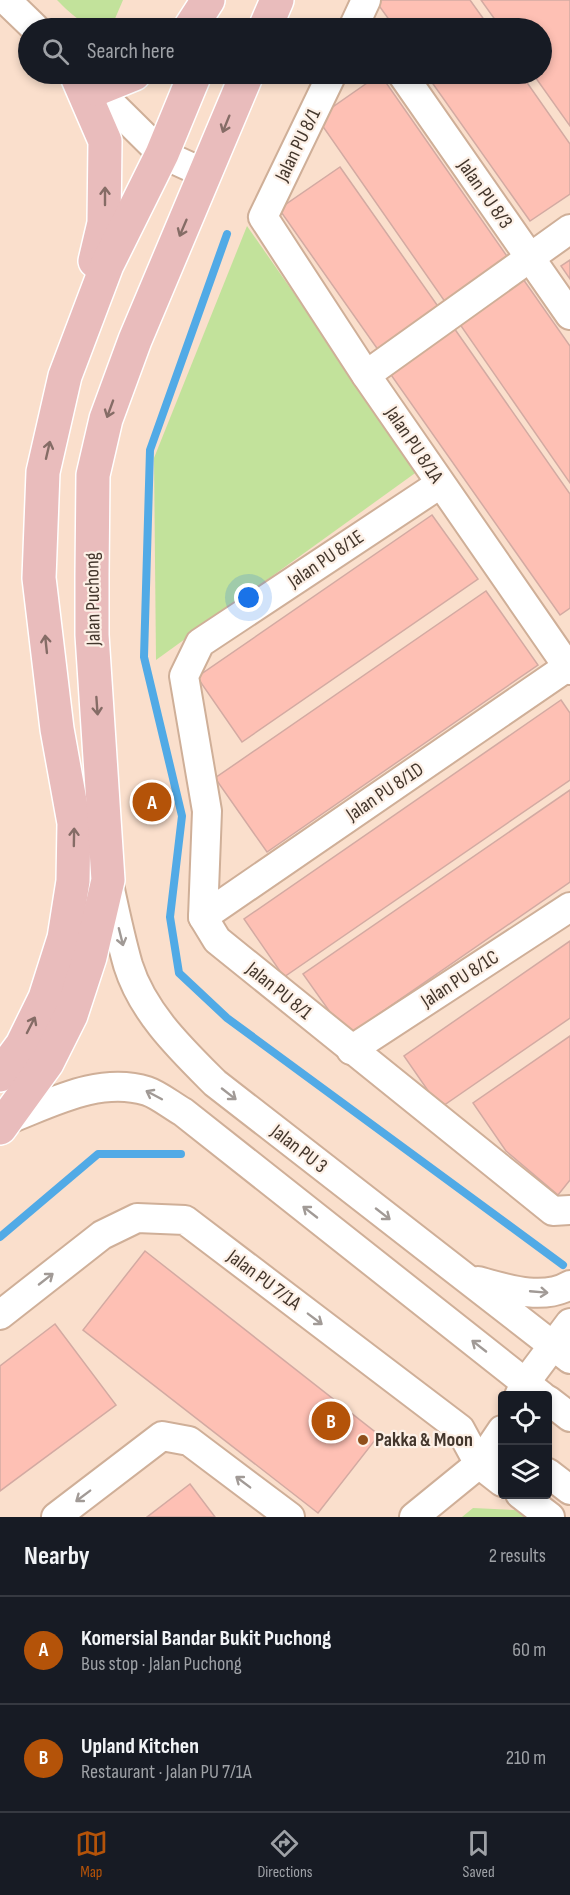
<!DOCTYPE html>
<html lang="en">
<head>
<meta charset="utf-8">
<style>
  body { margin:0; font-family:"Sofia Sans Condensed",sans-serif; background:#20242c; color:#f1f3f6 }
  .controls { position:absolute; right:18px; bottom:18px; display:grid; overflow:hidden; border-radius:6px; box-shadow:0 3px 9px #0003 }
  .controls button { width:54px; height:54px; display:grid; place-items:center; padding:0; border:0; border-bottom:2px solid #363941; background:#171b24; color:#f1f3f6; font:30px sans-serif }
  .you { position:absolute; left:249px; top:598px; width:21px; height:21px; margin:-15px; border:4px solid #fff; border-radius:50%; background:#1a73e8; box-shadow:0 0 0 9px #1a73e833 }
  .badge { display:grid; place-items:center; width:39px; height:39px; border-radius:50%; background:#b45309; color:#fff; font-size:20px; font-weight:700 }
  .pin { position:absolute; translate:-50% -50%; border:3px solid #fff; box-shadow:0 2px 6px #0006 }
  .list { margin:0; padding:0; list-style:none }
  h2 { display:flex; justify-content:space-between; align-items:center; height:78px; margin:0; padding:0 24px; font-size:26px }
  h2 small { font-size:20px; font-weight:400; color:#9ea1a6 }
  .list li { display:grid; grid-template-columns:39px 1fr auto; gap:18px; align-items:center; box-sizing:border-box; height:108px; padding:0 24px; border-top:2px solid #363941 }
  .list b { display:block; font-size:22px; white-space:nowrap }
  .list p { margin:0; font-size:20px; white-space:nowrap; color:#9ea1a6 }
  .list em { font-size:20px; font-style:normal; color:#9ea1a6 }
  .icon { flex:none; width:33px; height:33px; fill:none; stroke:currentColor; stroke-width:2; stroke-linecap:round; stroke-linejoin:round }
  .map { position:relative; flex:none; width:570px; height:1517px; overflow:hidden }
  .search { position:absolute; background:#171b24; box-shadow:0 3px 9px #0003; left:18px; right:18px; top:18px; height:66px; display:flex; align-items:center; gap:15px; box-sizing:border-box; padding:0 21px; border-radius:33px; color:#9ea1a6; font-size:22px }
  .sheet { height:294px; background:#171b24 }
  nav { display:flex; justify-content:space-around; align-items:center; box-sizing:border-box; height:84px; border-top:2px solid #363941; background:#171b24; font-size:16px; color:#9ea1a6 }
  nav a { display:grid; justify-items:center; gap:3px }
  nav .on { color:#b45309 }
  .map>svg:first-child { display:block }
  .green { fill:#c2e29b }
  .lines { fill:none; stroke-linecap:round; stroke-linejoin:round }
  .stream { stroke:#51aae6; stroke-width:8 }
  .building { fill:#fec0b4; stroke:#d3aaa2; stroke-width:1.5 }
  .minor-casing { stroke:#cfaf98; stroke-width:32 }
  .major-casing { stroke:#fff; stroke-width:36 }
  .minor { stroke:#fff; stroke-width:28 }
  .major { stroke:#e9bcbc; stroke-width:33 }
  .oneway { stroke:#856c66 }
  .oneway2 { stroke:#a19a96 }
  .poi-dot { fill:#904f1b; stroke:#fdf0e6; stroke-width:2 }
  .labels { text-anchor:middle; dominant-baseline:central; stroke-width:4.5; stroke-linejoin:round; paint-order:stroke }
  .street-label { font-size:20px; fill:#43362c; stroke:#fdf0e6 }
  .poi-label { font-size:20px; font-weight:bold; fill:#43362c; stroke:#fdf0e6; text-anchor:start }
</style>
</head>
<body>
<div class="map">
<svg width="570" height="1517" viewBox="0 0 570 1517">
  <rect width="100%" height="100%" fill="#fadfcc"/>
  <g class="green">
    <path d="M57 0H123L111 28C86 29 74 17 57 0Z"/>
    <path d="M247 226 418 471 156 660 154 458Z"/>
    <path d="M473 1508 516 1510 525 1517H462Z"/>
  </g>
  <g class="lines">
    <g class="stream">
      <path d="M227 234 150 450 144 657 182 816 170 917 179 973 227 1018 563 1265"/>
      <path d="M0 1237 98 1154H181"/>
    </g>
  </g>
  <g class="building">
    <path d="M375 0H470L490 28H395Z"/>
    <path d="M481 0H570V126L533 74H542V28H501Z"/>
    <path d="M380 74 511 262 448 306 317 118Z"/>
    <path d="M426 74H521L570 144V194L530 221Z"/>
    <path d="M340 167 442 312 381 354 279 209Z"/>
    <path d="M570 260V279L561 266Z"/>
    <path d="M523 279 570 346V483L459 323Z"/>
    <path d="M454 328 570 494V608L560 615 389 372Z"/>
    <path d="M432 515 478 579 242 742 197 677Z"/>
    <path d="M486 591 538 665 267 852 215 778Z"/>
    <path d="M561 700 570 713V780L284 977 244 919Z"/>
    <path d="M570 790V882L347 1036 303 974Z"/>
    <path d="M570 941V1018L440 1108 404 1056Z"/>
    <path d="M570 1036V1180L558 1195 506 1151 473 1103Z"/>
    <path d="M145 1251 379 1435 318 1513 83 1330Z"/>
    <path d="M55 1324 116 1405 0 1491V1366Z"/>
    <path d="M190 1484 215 1517H147Z"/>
  </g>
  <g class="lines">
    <defs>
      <g id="minor">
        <path d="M6 0 35 28"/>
        <path d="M353 28 366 0"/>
        <path d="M332 74 263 217 366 375 570 670"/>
        <path d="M402 74 570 315"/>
        <path d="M83 76 162 154 206 174"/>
        <path d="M366 375 570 229"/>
        <path d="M440 484 200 643 184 676 207 811 203 917 217 940 553 1211 570 1210"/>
        <path d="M108 880C114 908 120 937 128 965 143 1013 181 1049 215 1083L570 1359"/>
        <path d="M203 917 570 665"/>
        <path d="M351 1050 570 907"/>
        <path d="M9 1119C51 1103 100 1076 147 1091 159 1095 172 1106 183 1112L542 1396"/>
        <path d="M478 1281C507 1289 543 1301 570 1285"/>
        <path d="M0 1315 102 1235 137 1218 185 1220 460 1429 479 1464 502 1482"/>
        <path d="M519 1396 525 1383 570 1323"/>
        <path d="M548 1400 570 1417"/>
        <path d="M548 1473 570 1490"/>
        <path d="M520 1494 550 1517"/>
        <path d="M56 1517 162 1436 189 1441 290 1517"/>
        <path d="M414 1517 479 1464 502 1430"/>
      </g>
      <g id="major">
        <path d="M190 28 208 0"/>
        <path d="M265 28 277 0"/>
        <path d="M76 74 105 141 104 223 95 261"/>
        <path d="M97 89 134 74"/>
        <path d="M0 1075 22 1045 45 998 64 938 73 881 74 823 57 729 39 578 43 472 65 376 107 265 162 154 195 74"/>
        <path d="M0 1128 47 1063 71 1015 90 957 108 880 92 635V575L93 475 106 419 135 340 247 74"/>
      </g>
    </defs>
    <use href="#minor" class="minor-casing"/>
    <use href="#major" class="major-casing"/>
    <use href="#minor" class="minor"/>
    <use href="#major" class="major"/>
  </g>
  <defs><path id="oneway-shaft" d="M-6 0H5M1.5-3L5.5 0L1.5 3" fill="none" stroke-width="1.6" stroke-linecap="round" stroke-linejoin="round" transform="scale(1.5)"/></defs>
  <g class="oneway">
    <use href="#oneway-shaft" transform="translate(226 124) rotate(112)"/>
    <use href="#oneway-shaft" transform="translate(105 196) rotate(-90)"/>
    <use href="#oneway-shaft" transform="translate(183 228) rotate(113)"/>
    <use href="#oneway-shaft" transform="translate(110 409) rotate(110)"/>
    <use href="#oneway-shaft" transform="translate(48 450) rotate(-77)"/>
    <use href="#oneway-shaft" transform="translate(46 644) rotate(-96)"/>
    <use href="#oneway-shaft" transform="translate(97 706) rotate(86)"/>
    <use href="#oneway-shaft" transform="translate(74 837) rotate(-89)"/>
    <use href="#oneway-shaft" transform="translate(31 1025) rotate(-63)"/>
  </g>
  <g class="oneway2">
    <use href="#oneway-shaft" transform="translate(121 937) rotate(76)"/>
    <use href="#oneway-shaft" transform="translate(229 1094) rotate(38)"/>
    <use href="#oneway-shaft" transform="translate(154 1095) rotate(-152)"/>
    <use href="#oneway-shaft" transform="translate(310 1212) rotate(-142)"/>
    <use href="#oneway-shaft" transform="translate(383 1214) rotate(38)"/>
    <use href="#oneway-shaft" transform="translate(46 1279) rotate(-38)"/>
    <use href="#oneway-shaft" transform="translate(539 1292) rotate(5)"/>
    <use href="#oneway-shaft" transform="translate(315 1319) rotate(37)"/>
    <use href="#oneway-shaft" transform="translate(479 1346) rotate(-142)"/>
    <use href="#oneway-shaft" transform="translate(243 1482) rotate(-143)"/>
    <use href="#oneway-shaft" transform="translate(83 1496) rotate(143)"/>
  </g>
  <circle class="poi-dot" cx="363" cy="1440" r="6"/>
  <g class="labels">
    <g class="street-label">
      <text transform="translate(298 145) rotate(-64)">Jalan PU 8/1</text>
      <text transform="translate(485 194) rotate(55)">Jalan PU 8/3</text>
      <text transform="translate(414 445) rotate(56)">Jalan PU 8/1A</text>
      <text transform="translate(326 559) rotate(-34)">Jalan PU 8/1E</text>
      <text transform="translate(93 599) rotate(-91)">Jalan Puchong</text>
      <text transform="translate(385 792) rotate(-34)">Jalan PU 8/1D</text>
      <text transform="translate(460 979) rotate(-33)">Jalan PU 8/1C</text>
      <text transform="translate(279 991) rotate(39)">Jalan PU 8/1</text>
      <text transform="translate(299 1149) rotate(38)">Jalan PU 3</text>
      <text transform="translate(264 1280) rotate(37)">Jalan PU 7/1A</text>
    </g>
    <g class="poi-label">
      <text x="375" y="1440">Pakka &amp; Moon</text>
    </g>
  </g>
</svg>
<div class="controls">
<button><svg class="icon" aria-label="locate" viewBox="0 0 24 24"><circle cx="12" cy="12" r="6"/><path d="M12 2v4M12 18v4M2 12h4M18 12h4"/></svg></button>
<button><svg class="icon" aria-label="layers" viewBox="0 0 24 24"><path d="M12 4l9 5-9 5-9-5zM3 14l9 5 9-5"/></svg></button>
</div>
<div class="you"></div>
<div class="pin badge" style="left:152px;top:802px">A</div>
<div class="pin badge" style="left:331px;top:1421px">B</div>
<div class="search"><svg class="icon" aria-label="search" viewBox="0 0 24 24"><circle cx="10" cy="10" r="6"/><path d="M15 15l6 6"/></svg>Search here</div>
</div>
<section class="sheet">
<h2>Nearby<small>2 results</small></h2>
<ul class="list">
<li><span class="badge">A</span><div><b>Komersial Bandar Bukit Puchong</b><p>Bus stop · Jalan Puchong</p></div><em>60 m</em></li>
<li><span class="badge">B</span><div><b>Upland Kitchen</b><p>Restaurant · Jalan PU 7/1A</p></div><em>210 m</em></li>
</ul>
</section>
<nav>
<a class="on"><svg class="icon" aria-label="map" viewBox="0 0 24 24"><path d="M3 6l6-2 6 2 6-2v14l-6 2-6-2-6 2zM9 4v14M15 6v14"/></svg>Map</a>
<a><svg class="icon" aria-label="directions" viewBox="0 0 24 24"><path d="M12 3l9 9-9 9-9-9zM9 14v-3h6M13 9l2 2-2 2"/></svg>Directions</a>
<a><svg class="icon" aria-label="saved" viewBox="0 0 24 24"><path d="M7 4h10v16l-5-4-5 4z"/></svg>Saved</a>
</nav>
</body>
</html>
